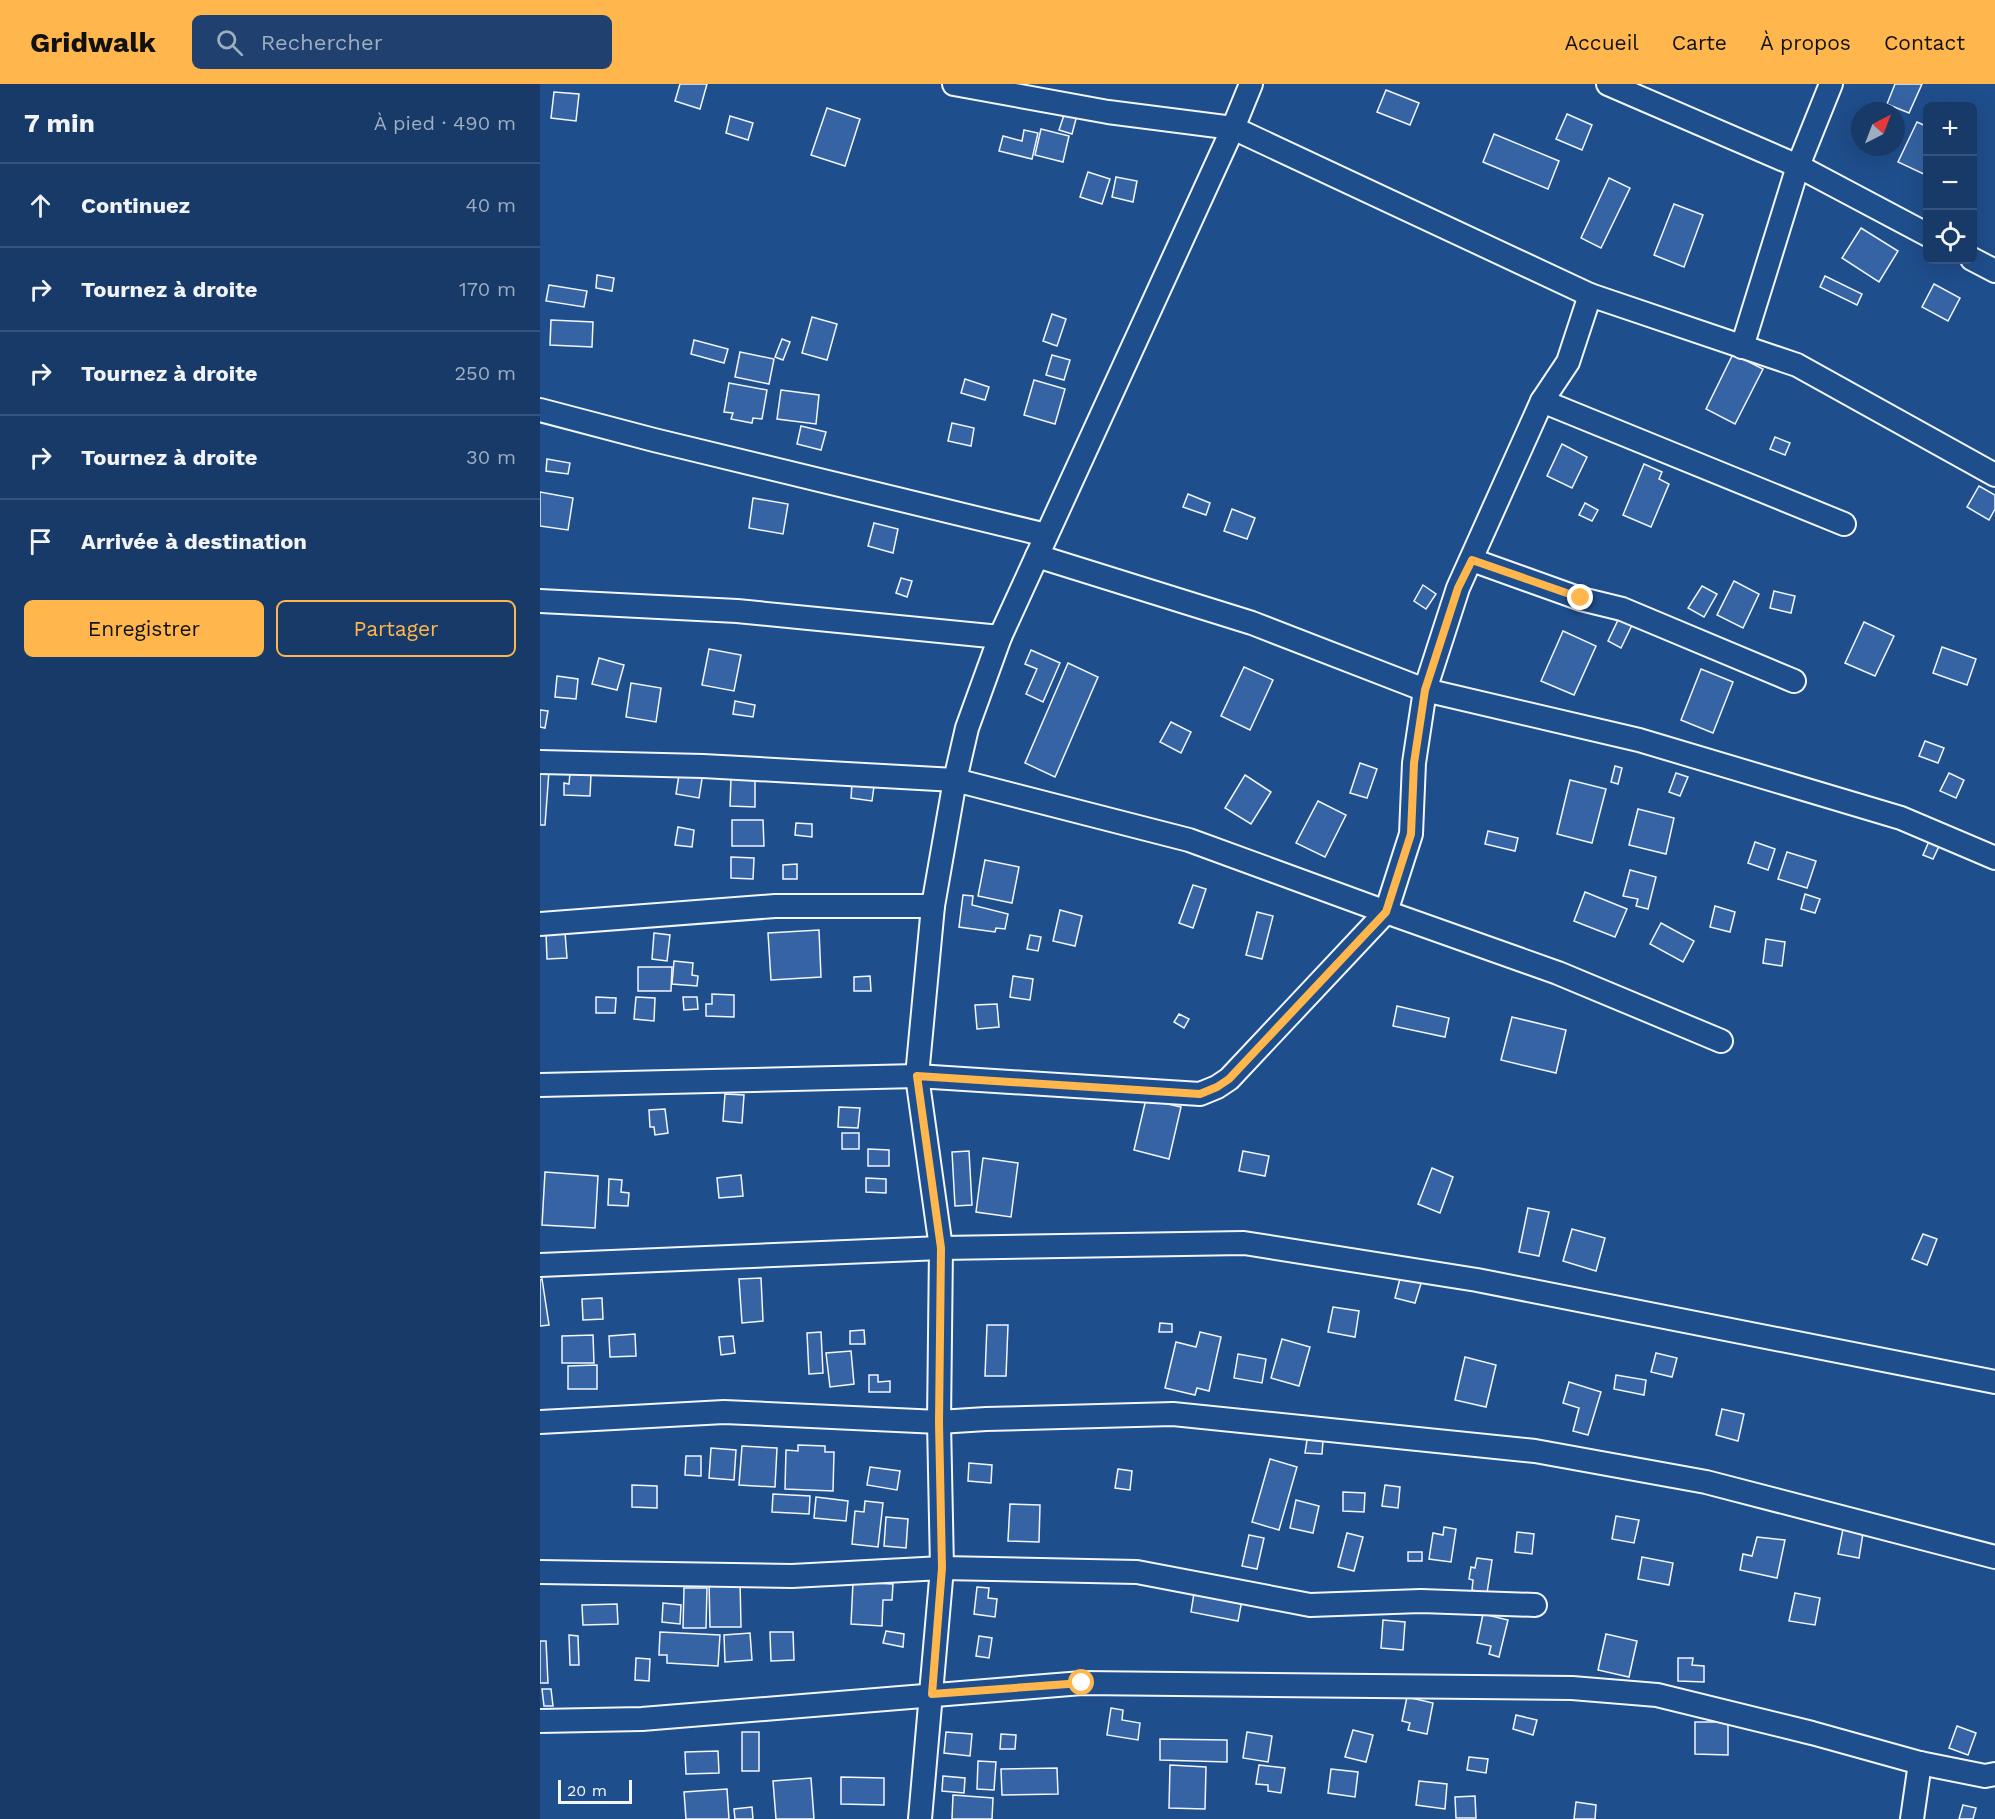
<!DOCTYPE html>
<html lang="fr">
<head>
<meta charset="utf-8">
<style>
  body { margin:0; font-family:"Work Sans",sans-serif; background:#20416f; color:#f1f3f6 }
  .controls { position:absolute; right:18px; top:18px; display:grid; overflow:hidden; border-radius:9px; box-shadow:0 6px 24px #0002 }
  .controls button { width:54px; height:54px; display:grid; place-items:center; padding:0; border:0; border-bottom:2px solid #36547d; background:#173a69; color:#f1f3f6; font:30px sans-serif }
  .compass { position:absolute; left:1311px; top:18px; width:54px; height:54px; border-radius:50%; background:#173a69; box-shadow:0 6px 24px #0002; rotate:42deg }
  .scale { position:absolute; left:18px; bottom:15px; width:74px; box-sizing:border-box; padding-left:6px; border:3px solid #f2f6ff; border-top:0; font-size:16px; line-height:21px; white-space:nowrap; color:#f2f6ff; -webkit-text-stroke:4px #1f4e8c; paint-order:stroke }
  .stop { position:absolute; width:18px; height:18px; margin:-14px; border:4px solid #ffb74d; border-radius:50%; background:#fff }
  .stop.end { background:#ffb74d; border-color:#fff; box-shadow:0 2px 6px #0008 }
  .list { margin:0; padding:0; list-style:none }
  h2 { display:flex; justify-content:space-between; align-items:center; height:78px; margin:0; padding:0 24px; font-size:26px }
  h2 small { font-size:20px; font-weight:400; color:#9eadc0 }
  .list li { display:grid; grid-template-columns:39px 1fr auto; gap:18px; align-items:center; box-sizing:border-box; height:84px; padding:0 24px; border-top:2px solid #36547d }
  .list b { display:block; font-size:22px; white-space:nowrap }
  .list em { font-size:20px; font-style:normal; color:#9eadc0 }
  .actions { display:flex; gap:12px; padding:18px 24px }
  .actions a { flex:1; padding:14px 0; border:2px solid #ffb74d; border-radius:9px; text-align:center; font-size:21px; color:#ffb74d }
  .actions .main { background:#ffb74d; color:#111 }
  .icon { flex:none; width:33px; height:33px; fill:none; stroke:currentColor; stroke-width:2; stroke-linecap:round; stroke-linejoin:round }
  .map { position:relative; flex:none; width:1455px; height:1735px; overflow:hidden }
  header { display:flex; align-items:center; gap:36px; box-sizing:border-box; height:84px; padding:0 30px; background:#ffb74d; color:#111 }
  header strong { font-size:28px }
  nav { display:flex; gap:33px; margin-inline-start:auto; font-size:21px }
  .search { width:420px; height:54px; background:#20416f; display:flex; align-items:center; gap:15px; box-sizing:border-box; padding:0 21px; border-radius:9px; color:#9eadc0; font-size:22px }
  main { display:flex }
  aside { flex:1; background:#173a69 }
  .map>svg:first-child { display:block }
  .building { fill:#3563a3; stroke:#f2f6ff; stroke-width:1.5 }
  .lines { fill:none; stroke-linecap:round; stroke-linejoin:round }
  .minor-casing { stroke:#f2f6ff; stroke-width:26 }
  .minor { stroke:#1f4e8c; stroke-width:22 }
  .route { stroke:#ffb74d; stroke-width:8 }
</style>
</head>
<body>
<header>
<strong>Gridwalk</strong>
<div class="search"><svg class="icon" aria-label="search" viewBox="0 0 24 24"><circle cx="10" cy="10" r="6"/><path d="M15 15l6 6"/></svg>Rechercher</div>
<nav><a>Accueil</a><a>Carte</a><a>À propos</a><a>Contact</a></nav>
</header>
<main>
<aside>
<h2>7 min<small>À pied · 490 m</small></h2>
<ul class="list">
<li><svg class="icon" aria-label="ahead" viewBox="0 0 24 24"><path d="M12 20V5M6 11l6-6 6 6"/></svg><div><b>Continuez</b></div><em>40 m</em></li>
<li><svg class="icon" aria-label="right" viewBox="0 0 24 24"><path d="M7 20v-9h11M14 6l5 5-5 5"/></svg><div><b>Tournez à droite</b></div><em>170 m</em></li>
<li><svg class="icon" aria-label="right" viewBox="0 0 24 24"><path d="M7 20v-9h11M14 6l5 5-5 5"/></svg><div><b>Tournez à droite</b></div><em>250 m</em></li>
<li><svg class="icon" aria-label="right" viewBox="0 0 24 24"><path d="M7 20v-9h11M14 6l5 5-5 5"/></svg><div><b>Tournez à droite</b></div><em>30 m</em></li>
<li><svg class="icon" aria-label="arrive" viewBox="0 0 24 24"><path d="M6 21V4h12l-3 4 3 4H6"/></svg><div><b>Arrivée à destination</b></div></li>
</ul>
<div class="actions"><a class="main">Enregistrer</a><a>Partager</a></div>
</aside>
<div class="map">
<svg width="1455" height="1735" viewBox="0 0 1455 1735">
  <rect width="100%" height="100%" fill="#1f4e8c"/>
  <g class="building">
    <path d="M140 0H167L160 25 135 17Z"/>
    <path d="M1355 0H1382L1369 29 1347 20Z"/>
    <path d="M846 6 879 19 870 41 837 28Z"/>
    <path d="M14 8 39 10 36 37 11 34Z"/>
    <path d="M287 24 320 35 305 82 271 71Z"/>
    <path d="M525 28 537 31 532 50 519 46Z"/>
    <path d="M1027 30 1052 41 1042 66 1016 55Z"/>
    <path d="M190 32 213 39 208 56 186 49Z"/>
    <path d="M1377 38 1388 43V92L1358 78Z"/>
    <path d="M501 45 529 52 523 78 495 71Z"/>
    <path d="M484 46 498 49 492 75 459 67 463 52 482 57Z"/>
    <path d="M954 50 1019 77 1008 105 943 78Z"/>
    <path d="M548 88 570 95 562 120 540 113Z"/>
    <path d="M576 93 597 97 593 118 572 113Z"/>
    <path d="M1069 94 1090 104 1061 164 1041 154Z"/>
    <path d="M1134 120 1163 131 1144 183 1114 171Z"/>
    <path d="M1321 144 1358 167 1339 198 1302 174Z"/>
    <path d="M57 191 74 194 72 207 56 204Z"/>
    <path d="M1285 192 1322 210 1317 221 1280 203Z"/>
    <path d="M1394 200 1420 214 1408 237 1382 223Z"/>
    <path d="M9 201 47 207 44 223 6 217Z"/>
    <path d="M512 230 526 235 517 262 503 257Z"/>
    <path d="M272 233 297 240 287 276 262 269Z"/>
    <path d="M11 236 53 238 52 263 10 261Z"/>
    <path d="M242 255 250 258 243 276 235 273Z"/>
    <path d="M154 256 188 265 184 279 151 270Z"/>
    <path d="M200 268 234 275 229 300 195 293Z"/>
    <path d="M1193 270 1223 285 1195 340 1166 325Z"/>
    <path d="M512 271 530 276 524 296 506 291Z"/>
    <path d="M425 295 449 303 445 316 421 309Z"/>
    <path d="M494 296 525 305 515 340 484 331Z"/>
    <path d="M189 299 227 306 222 335 213 334 212 339 191 335 193 329 184 328Z"/>
    <path d="M241 306 279 311 276 340 237 335Z"/>
    <path d="M412 339 434 344 431 362 408 357Z"/>
    <path d="M261 342 286 348 281 366 257 360Z"/>
    <path d="M1235 353 1250 359 1245 371 1230 365Z"/>
    <path d="M1022 360 1047 373 1032 404 1007 392Z"/>
    <path d="M7 375 30 379 28 390 6 387Z"/>
    <path d="M1104 380 1122 388 1119 395 1129 400 1111 443 1083 431Z"/>
    <path d="M1439 402 1455 411V425L1449 436 1427 423Z"/>
    <path d="M0 408 33 414 28 446 0 442Z"/>
    <path d="M648 410 670 419 666 431 643 423Z"/>
    <path d="M213 414 248 420 243 450 209 444Z"/>
    <path d="M1045 419 1058 426 1052 437 1039 431Z"/>
    <path d="M692 425 715 434 707 455 684 447Z"/>
    <path d="M334 439 358 445 353 469 328 462Z"/>
    <path d="M361 494 372 497 367 513 356 509Z"/>
    <path d="M1194 497 1219 510 1203 544 1177 531Z"/>
    <path d="M883 501 896 510 886 525 874 517Z"/>
    <path d="M1162 502 1177 510 1164 533 1148 524Z"/>
    <path d="M1234 507 1255 512 1251 529 1230 524Z"/>
    <path d="M1079 534 1092 541 1081 564 1068 557Z"/>
    <path d="M1324 538 1354 552 1335 592 1305 579Z"/>
    <path d="M1023 547 1056 562 1034 611 1001 597Z"/>
    <path d="M1402 563 1436 575 1427 601 1393 589Z"/>
    <path d="M169 565 201 571 194 607 162 601Z"/>
    <path d="M491 566 520 579 503 618 486 610 497 585 485 580Z"/>
    <path d="M59 574 84 581 77 606 52 600Z"/>
    <path d="M528 579 558 593 515 693 485 679Z"/>
    <path d="M704 583 733 596 710 646 681 632Z"/>
    <path d="M1161 585 1193 598 1173 649 1141 636Z"/>
    <path d="M17 592 38 595 36 615 15 613Z"/>
    <path d="M91 599 121 604 116 638 86 633Z"/>
    <path d="M195 617 215 621 213 633 193 630Z"/>
    <path d="M0 626 8 627 5 644 0 643Z"/>
    <path d="M631 638 651 648 641 669 620 658Z"/>
    <path d="M1385 657 1404 664 1398 679 1379 672Z"/>
    <path d="M820 679 837 685 827 714 810 709Z"/>
    <path d="M1075 682 1082 684 1078 700 1071 698Z"/>
    <path d="M140 684 163 688 159 714 136 710Z"/>
    <path d="M0 686 9 687 5 741H0Z"/>
    <path d="M30 689 51 690 50 712 24 711V699L29 700Z"/>
    <path d="M1136 689 1148 693 1140 712 1129 708Z"/>
    <path d="M1409 689 1424 696 1416 714 1400 707Z"/>
    <path d="M705 691 731 708 711 740 685 724Z"/>
    <path d="M191 694H215V723L190 722Z"/>
    <path d="M1030 696 1066 705 1052 759 1017 750Z"/>
    <path d="M312 699 334 702 332 717 311 714Z"/>
    <path d="M778 717 806 731 785 773 756 759Z"/>
    <path d="M1098 725 1134 734 1126 770 1089 761Z"/>
    <path d="M192 736H223L224 762H192Z"/>
    <path d="M256 739 272 740V753L255 751Z"/>
    <path d="M138 743 154 746 152 763 135 761Z"/>
    <path d="M948 747 978 754 975 767 945 760Z"/>
    <path d="M1390 755 1400 760 1393 775 1383 771Z"/>
    <path d="M1215 758 1235 765 1228 786 1208 779Z"/>
    <path d="M1247 768 1276 777 1267 804 1238 795Z"/>
    <path d="M191 773 214 774 213 795 191 794Z"/>
    <path d="M445 776 479 783 472 819 438 812Z"/>
    <path d="M257 780V795H243V781Z"/>
    <path d="M1090 786 1116 793 1108 825 1096 822 1098 815 1083 812Z"/>
    <path d="M653 801 666 805 653 844 639 839Z"/>
    <path d="M1045 808 1087 825 1075 853 1034 837Z"/>
    <path d="M1265 810 1280 815 1275 829 1261 825Z"/>
    <path d="M423 811 433 812 432 821 468 830 465 845 456 844 455 848 419 843Z"/>
    <path d="M1175 822 1195 828 1190 848 1170 843Z"/>
    <path d="M520 826 542 832 535 862 513 857Z"/>
    <path d="M717 828 733 832 722 875 706 871Z"/>
    <path d="M1121 839 1154 857 1143 878 1110 860Z"/>
    <path d="M279 846 281 893 231 896 228 849Z"/>
    <path d="M25 848 27 874 7 875 6 849Z"/>
    <path d="M114 849 130 851 127 877 112 875Z"/>
    <path d="M490 851 501 853 498 867 487 865Z"/>
    <path d="M1226 855 1245 858 1242 882 1223 879Z"/>
    <path d="M134 877 153 879 152 891 158 892 157 902 132 900Z"/>
    <path d="M98 883H132L131 907H98Z"/>
    <path d="M330 892 331 907H314V893Z"/>
    <path d="M473 892 493 895 490 916 470 913Z"/>
    <path d="M172 910 194 911V933L166 932V920H172Z"/>
    <path d="M56 913 76 914 75 929H56Z"/>
    <path d="M96 913 115 914 114 937 94 935Z"/>
    <path d="M143 913H157L158 925 144 926Z"/>
    <path d="M457 920 459 943 437 945 435 921Z"/>
    <path d="M857 922 909 934 905 953 853 942Z"/>
    <path d="M639 930 649 935 644 944 634 938Z"/>
    <path d="M972 933 1026 946 1016 989 961 976Z"/>
    <path d="M185 1010 204 1011 202 1039 183 1037Z"/>
    <path d="M606 1015 641 1023 629 1075 594 1066Z"/>
    <path d="M299 1023 320 1024 318 1044 298 1043Z"/>
    <path d="M125 1025 128 1049 115 1051 114 1043H110L109 1026Z"/>
    <rect x="302" y="1049" width="17" height="16"/>
    <path d="M328 1065 349 1066V1082H328Z"/>
    <path d="M429 1067 432 1121 415 1122 412 1068Z"/>
    <path d="M703 1067 729 1072 725 1092 699 1087Z"/>
    <path d="M443 1074 478 1079 471 1133 436 1128Z"/>
    <path d="M892 1084 913 1093 900 1129 878 1120Z"/>
    <path d="M5 1088 58 1092 55 1144 2 1141Z"/>
    <path d="M201 1091 203 1112 179 1114 177 1094Z"/>
    <path d="M326 1094 346 1095V1109L326 1108Z"/>
    <path d="M69 1095 82 1096 81 1108 89 1109 88 1122 68 1121Z"/>
    <path d="M988 1124 1009 1128 999 1172 979 1168Z"/>
    <path d="M1032 1145 1065 1154 1056 1187 1023 1177Z"/>
    <path d="M1383 1150 1397 1155 1387 1181 1372 1175Z"/>
    <path d="M862 1187 883 1193 875 1219 855 1214Z"/>
    <path d="M221 1194 223 1237 202 1239 199 1195Z"/>
    <path d="M2 1195 9 1241 0 1242V1196Z"/>
    <path d="M62 1214 63 1235 43 1236 42 1215Z"/>
    <path d="M793 1223 819 1227 815 1253 788 1248Z"/>
    <path d="M620 1239 632 1240V1248H619Z"/>
    <path d="M447 1241H468L466 1292H445Z"/>
    <path d="M324 1246 325 1260H310V1247Z"/>
    <path d="M281 1248 283 1289 269 1290 267 1249Z"/>
    <path d="M660 1248 681 1253 669 1307 657 1304 655 1311 625 1304 636 1258 656 1263Z"/>
    <path d="M95 1250 96 1272 70 1273 69 1252Z"/>
    <path d="M53 1251 54 1279H22V1252Z"/>
    <path d="M193 1252 195 1269 181 1271 179 1253Z"/>
    <path d="M742 1255 770 1263 759 1302 731 1294Z"/>
    <path d="M311 1267 314 1300 290 1303 286 1269Z"/>
    <path d="M1116 1269 1137 1274 1132 1293 1111 1288Z"/>
    <path d="M698 1270 726 1275 722 1299 694 1294Z"/>
    <path d="M925 1273 956 1281 946 1323 915 1316Z"/>
    <path d="M57 1281V1305H28V1282Z"/>
    <path d="M329 1291H338V1298L350 1297V1308H329Z"/>
    <path d="M1076 1291 1106 1296 1104 1311 1074 1305Z"/>
    <path d="M1029 1298 1061 1308 1048 1351 1033 1347 1039 1324 1023 1319Z"/>
    <path d="M1182 1325 1204 1330 1198 1357 1176 1351Z"/>
    <path d="M767 1356 783 1357 782 1370 765 1369Z"/>
    <path d="M258 1361 285 1362V1368H294L293 1407 245 1405 246 1366 258 1367Z"/>
    <path d="M202 1362 237 1364 235 1403 199 1401Z"/>
    <path d="M171 1364 196 1366 194 1396 169 1394Z"/>
    <path d="M146 1372H161V1392L145 1391Z"/>
    <path d="M730 1375 757 1383 739 1446 712 1438Z"/>
    <path d="M429 1379 452 1381 451 1399 428 1397Z"/>
    <path d="M330 1383 360 1387 357 1406 327 1401Z"/>
    <path d="M578 1385 592 1387 590 1406 575 1404Z"/>
    <path d="M92 1401 117 1402V1424L92 1423Z"/>
    <path d="M845 1401 860 1403 858 1424 842 1422Z"/>
    <path d="M803 1408 825 1409 824 1428 803 1427Z"/>
    <path d="M233 1410 270 1412 269 1430 232 1428Z"/>
    <path d="M276 1413 308 1417 306 1437 274 1434Z"/>
    <path d="M756 1416 779 1422 773 1449 750 1444Z"/>
    <path d="M325 1417 343 1419 338 1463 312 1460 315 1427 324 1428Z"/>
    <path d="M470 1420 500 1421 499 1458 468 1457Z"/>
    <path d="M1076 1432 1099 1436 1094 1459 1072 1455Z"/>
    <path d="M346 1433 368 1435 366 1464 344 1462Z"/>
    <path d="M904 1443 916 1445 911 1478 889 1475 893 1449 903 1451Z"/>
    <path d="M1303 1445 1323 1449 1319 1474 1298 1470Z"/>
    <path d="M977 1448 994 1450 992 1470 975 1468Z"/>
    <path d="M807 1449 823 1453 814 1487 798 1483Z"/>
    <path d="M709 1451 724 1454 717 1485 702 1482Z"/>
    <path d="M1217 1453 1245 1456 1237 1494 1200 1486 1203 1470 1212 1472Z"/>
    <rect x="868" y="1468" width="14" height="9"/>
    <path d="M1102 1473 1133 1479 1129 1501 1098 1495Z"/>
    <path d="M937 1474 952 1476 947 1509 932 1506 933 1496 929 1495 931 1483 935 1484Z"/>
    <path d="M200 1496 201 1543H170L169 1497Z"/>
    <path d="M313 1498 353 1500 352 1516H343L342 1542 311 1540Z"/>
    <path d="M437 1503 449 1504 448 1514 457 1515 455 1533 434 1530Z"/>
    <path d="M655 1503 703 1511 698 1537 651 1528Z"/>
    <path d="M144 1504H167L166 1544H143Z"/>
    <path d="M1255 1509 1280 1514 1275 1541 1249 1537Z"/>
    <path d="M123 1519 141 1521 140 1540 122 1538Z"/>
    <path d="M77 1520 78 1540 43 1541 42 1521Z"/>
    <path d="M943 1530 968 1536 959 1573 949 1570 951 1562 937 1559Z"/>
    <path d="M843 1536 865 1538 863 1566 841 1564Z"/>
    <path d="M346 1547 364 1550 363 1563 343 1559Z"/>
    <path d="M120 1548 180 1551 178 1582 127 1579V1571H119Z"/>
    <path d="M230 1548H253L254 1576 231 1577Z"/>
    <path d="M210 1549 212 1576 185 1578 184 1551Z"/>
    <path d="M1066 1550 1097 1557 1089 1593 1058 1586Z"/>
    <path d="M29 1551 38 1552 39 1581H30Z"/>
    <path d="M439 1552 452 1554 449 1574 436 1572Z"/>
    <path d="M0 1557H6L8 1599H0Z"/>
    <path d="M96 1574 110 1575 109 1597 95 1596Z"/>
    <path d="M1138 1574H1153L1152 1581 1164 1582V1598L1138 1597Z"/>
    <path d="M2 1605H11L13 1622H4Z"/>
    <path d="M867 1613 893 1619 887 1650 868 1646 870 1639 862 1637Z"/>
    <path d="M571 1624 583 1626 582 1636 600 1639 598 1656 567 1651Z"/>
    <path d="M976 1631 997 1636 993 1651 973 1645Z"/>
    <path d="M1155 1638H1188V1671L1155 1670Z"/>
    <path d="M1417 1642 1436 1649 1428 1671 1409 1664Z"/>
    <path d="M813 1646 833 1651 826 1678 805 1673Z"/>
    <rect x="202" y="1648" width="17" height="39"/>
    <path d="M406 1648 432 1650 430 1672 404 1669Z"/>
    <path d="M707 1648 732 1652 728 1678 703 1674Z"/>
    <path d="M461 1650 476 1651 475 1665H460Z"/>
    <path d="M620 1655 687 1656V1678L620 1676Z"/>
    <path d="M178 1667 179 1689 146 1690 145 1668Z"/>
    <path d="M929 1673 948 1675 946 1689 927 1686Z"/>
    <path d="M438 1677 456 1678 454 1706 437 1705Z"/>
    <path d="M630 1681 666 1683 665 1725 629 1724Z"/>
    <path d="M719 1681 745 1684 741 1709 728 1707V1701L716 1700Z"/>
    <path d="M517 1684 518 1710 462 1711 461 1685Z"/>
    <path d="M791 1685 818 1688 815 1713 788 1709Z"/>
    <path d="M403 1692 425 1694 424 1709 402 1707Z"/>
    <path d="M301 1693 344 1694V1721L301 1720Z"/>
    <path d="M271 1694 274 1735H236L233 1697Z"/>
    <path d="M879 1697 907 1700 905 1725 876 1721Z"/>
    <path d="M187 1705 189 1735H146L144 1708Z"/>
    <path d="M413 1711 453 1714 452 1735H412Z"/>
    <path d="M935 1712 936 1734H916L915 1713Z"/>
    <path d="M1036 1718 1056 1721 1055 1735H1034Z"/>
    <path d="M1423 1721 1436 1724 1433 1735H1419Z"/>
    <path d="M212 1723 213 1735H195L194 1725Z"/>
  </g>
  <g class="lines">
    <defs>
      <g id="minor">
        <path d="M414 0 568 28 693 44 1050 211 1257 281 1455 391"/>
        <path d="M1068 0 1258 82 1388 151"/>
        <path d="M1432 175 1455 187"/>
        <path d="M1202 263 1258 82 1291 0"/>
        <path d="M1002 317 1304 440"/>
        <path d="M0 326 114 356 506 451"/>
        <path d="M497 472 712 539 885 606 1099 656 1361 734 1455 774"/>
        <path d="M932 476 1041 515 1082 525 1254 597"/>
        <path d="M0 517 197 527 460 553"/>
        <path d="M0 678 163 682 415 696 649 756 846 828 1018 889 1181 957"/>
        <path d="M0 840 235 822H393"/>
        <path d="M0 1001 377 992 660 1010 677 1003 689 995 846 828 871 750 874 679 885 606 918 504 1002 317 1028 278 1050 211"/>
        <path d="M0 1181 401 1164 704 1159 937 1196 1455 1298"/>
        <path d="M0 1338 184 1328 399 1338 446 1335 633 1330 995 1367 1166 1398 1455 1473"/>
        <path d="M0 1488 252 1492 402 1484 597 1488 770 1521 881 1517 995 1521"/>
        <path d="M0 1637 102 1635 542 1599 1032 1604 1117 1611 1272 1649 1380 1679 1445 1692 1455 1690"/>
        <path d="M380 1735 402 1484 399 1338 401 1164 377 992 393 822 415 696 427 644 460 553 693 44 711 0"/>
        <path d="M1372 1735 1380 1679"/>
      </g>
    </defs>
    <use href="#minor" class="minor-casing"/>
    <use href="#minor" class="minor"/>
  </g>
  <g class="lines">
    <path class="route" d="M542 1599 392 1610 402 1484 399 1338 401 1164 377 992 660 1010 677 1003 689 995 846 828 871 750 874 679 885 606 918 504 932 476 1041 514"/>
  </g>
</svg>
<div class="controls">
<button>+</button>
<button>−</button>
<button><svg class="icon" aria-label="locate" viewBox="0 0 24 24"><circle cx="12" cy="12" r="6"/><path d="M12 2v4M12 18v4M2 12h4M18 12h4"/></svg></button>
</div>
<svg class="compass" viewBox="-18 -18 36 36"><path d="M0-13l5 13h-10z" fill="#e53935"/><path d="M0 13l5-13h-10z" fill="#9eadc0"/></svg>
<div class="scale">20 m</div>
<div class="stop" style="left:542px;top:1599px"></div>
<div class="stop end" style="left:1041px;top:514px"></div>
</div>
</main>
</body>
</html>
